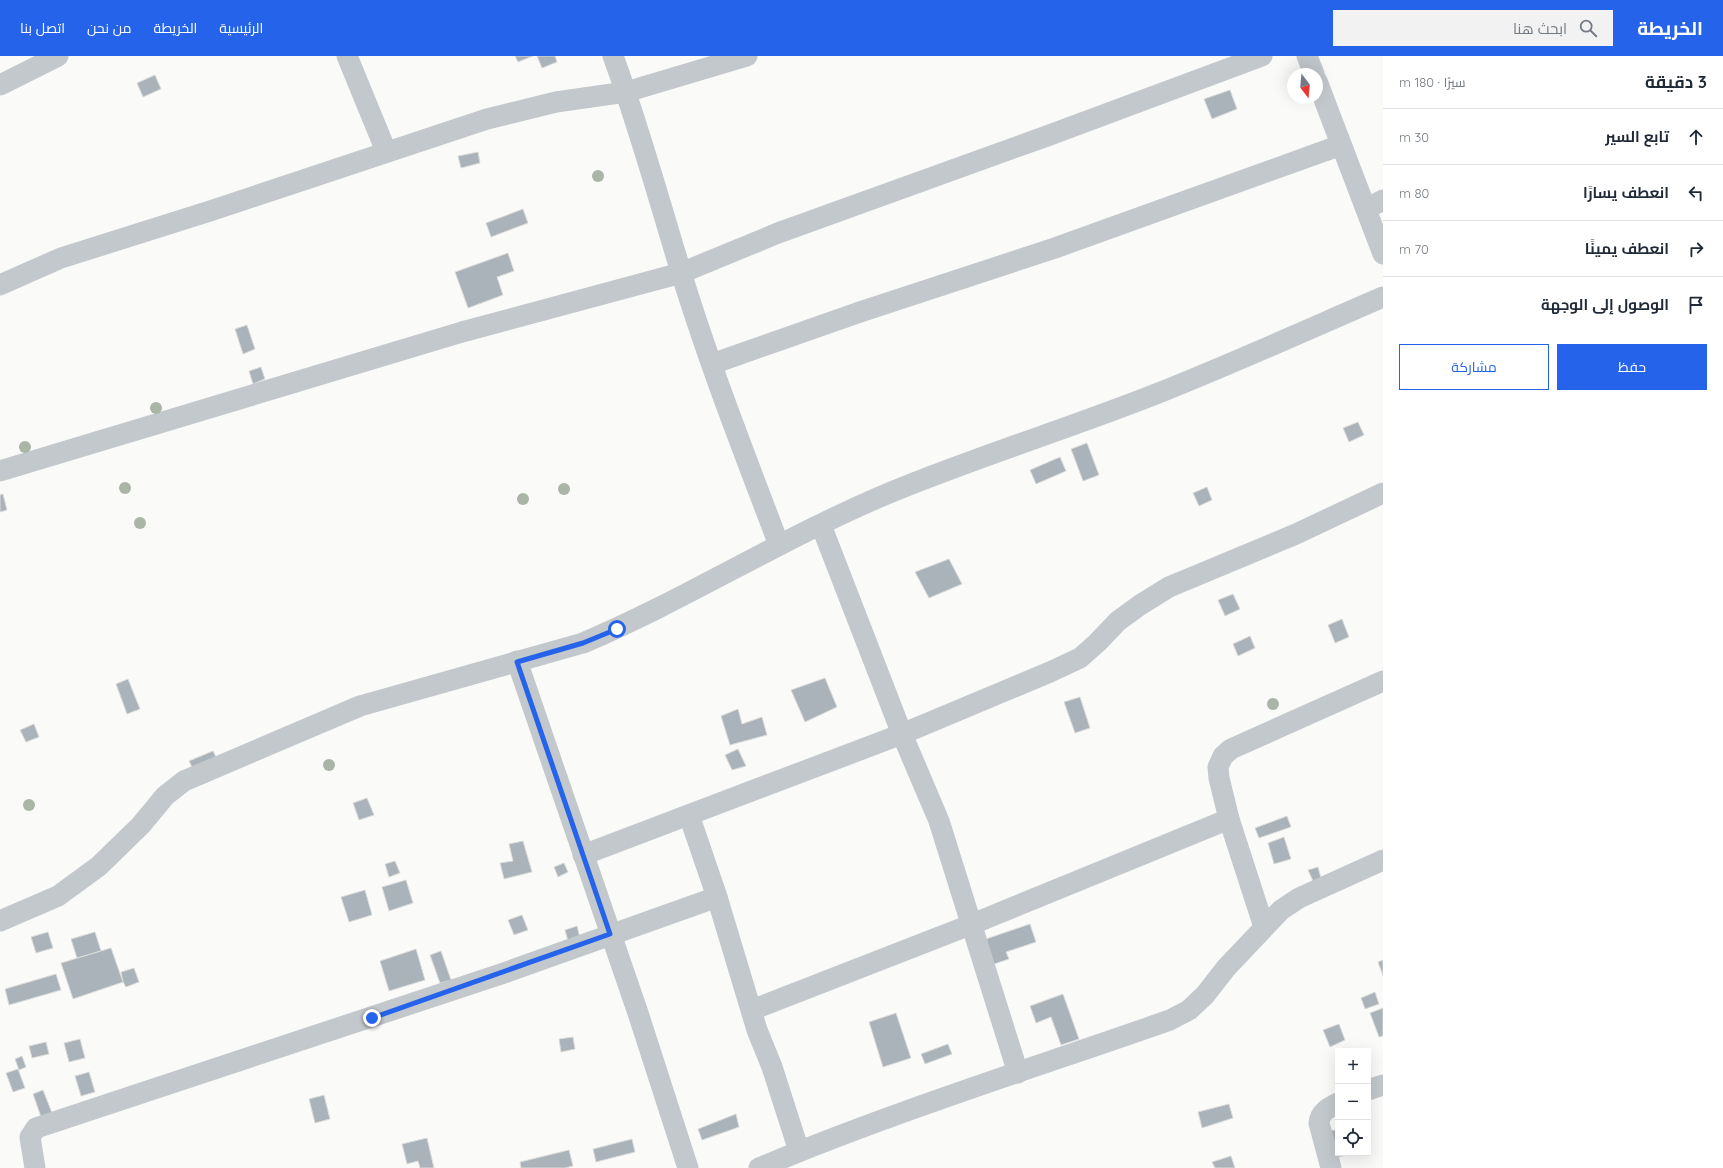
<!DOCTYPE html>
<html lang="ar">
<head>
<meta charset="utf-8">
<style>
  body { margin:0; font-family:Quicksand,Cairo,sans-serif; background:#f2f2f3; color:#1f2937; direction:rtl }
  .controls { position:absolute; right:12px; bottom:12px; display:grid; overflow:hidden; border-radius:0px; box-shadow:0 4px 16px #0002 }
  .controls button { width:36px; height:36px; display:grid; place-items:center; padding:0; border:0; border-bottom:1px solid #e0e1e3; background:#fff; color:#1f2937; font:20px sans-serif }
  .compass { position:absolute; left:1287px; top:12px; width:36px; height:36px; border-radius:50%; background:#fff; box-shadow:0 4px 16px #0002; rotate:164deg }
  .stop { position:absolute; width:12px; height:12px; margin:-9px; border:3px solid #2563eb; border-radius:50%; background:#fff }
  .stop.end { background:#2563eb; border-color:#fff; box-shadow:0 1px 4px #0008 }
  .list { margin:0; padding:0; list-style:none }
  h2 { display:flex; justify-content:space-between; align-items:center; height:52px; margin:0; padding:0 16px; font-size:17px }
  h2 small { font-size:13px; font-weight:400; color:#747a83 }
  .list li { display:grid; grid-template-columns:26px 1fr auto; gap:12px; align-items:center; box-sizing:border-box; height:56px; padding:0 16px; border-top:1px solid #e0e1e3 }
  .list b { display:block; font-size:15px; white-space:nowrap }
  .list em { font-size:13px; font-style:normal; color:#747a83 }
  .actions { display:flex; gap:8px; padding:12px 16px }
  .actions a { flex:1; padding:9px 0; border:1px solid #2563eb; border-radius:0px; text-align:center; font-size:14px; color:#2563eb }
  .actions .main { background:#2563eb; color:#fff }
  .icon { flex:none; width:22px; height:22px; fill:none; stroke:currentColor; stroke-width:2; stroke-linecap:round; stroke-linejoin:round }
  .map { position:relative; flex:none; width:1383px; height:1112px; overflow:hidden; direction:ltr }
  header { display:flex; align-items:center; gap:24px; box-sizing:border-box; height:56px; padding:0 20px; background:#2563eb; color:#fff }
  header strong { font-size:19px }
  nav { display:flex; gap:22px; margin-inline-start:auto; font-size:14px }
  .search { width:280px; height:36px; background:#f2f2f3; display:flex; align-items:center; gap:10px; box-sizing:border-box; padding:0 14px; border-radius:0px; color:#747a83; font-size:15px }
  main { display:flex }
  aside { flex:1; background:#fff }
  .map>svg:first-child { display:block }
  .building { fill:#aab3b9; stroke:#dcdcda }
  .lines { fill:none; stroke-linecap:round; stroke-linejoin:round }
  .minor { stroke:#c3c8cc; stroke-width:21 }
  .tree { fill:#aab4a7 }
  .route { stroke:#2563eb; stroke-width:5 }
</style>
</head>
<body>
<header>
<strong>الخريطة</strong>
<div class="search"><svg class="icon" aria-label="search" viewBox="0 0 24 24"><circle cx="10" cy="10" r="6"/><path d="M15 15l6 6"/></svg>ابحث هنا</div>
<nav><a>الرئيسية</a><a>الخريطة</a><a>من نحن</a><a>اتصل بنا</a></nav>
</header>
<main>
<aside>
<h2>3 دقيقة<small>سيرًا · 180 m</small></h2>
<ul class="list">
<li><svg class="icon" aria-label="ahead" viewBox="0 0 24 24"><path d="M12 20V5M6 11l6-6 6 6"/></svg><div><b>تابع السير</b></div><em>30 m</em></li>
<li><svg class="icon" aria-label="left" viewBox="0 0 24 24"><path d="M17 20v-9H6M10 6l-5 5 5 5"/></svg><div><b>انعطف يسارًا</b></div><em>80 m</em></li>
<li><svg class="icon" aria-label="right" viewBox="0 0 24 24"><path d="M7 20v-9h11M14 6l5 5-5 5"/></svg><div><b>انعطف يمينًا</b></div><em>70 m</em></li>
<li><svg class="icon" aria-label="arrive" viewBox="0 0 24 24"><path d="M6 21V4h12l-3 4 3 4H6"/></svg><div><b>الوصول إلى الوجهة</b></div></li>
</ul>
<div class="actions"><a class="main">حفظ</a><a>مشاركة</a></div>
</aside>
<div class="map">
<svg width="1383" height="1112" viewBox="0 0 1383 1112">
  <rect width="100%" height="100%" fill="#fafaf8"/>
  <g class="building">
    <path d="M515 0H533L518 6Z"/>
    <path d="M537 0H555L557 6 542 12Z"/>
    <path d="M155 19 161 33 143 41 137 27Z"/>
    <path d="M1230 34 1237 53 1212 63 1204 43Z"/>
    <path d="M478 96 480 107 461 112 458 100Z"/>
    <path d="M523 153 528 167 491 181 486 167Z"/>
    <path d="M508 197 514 215 497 221 503 239 468 252 455 216Z"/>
    <path d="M247 269 255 293 243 298 235 273Z"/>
    <path d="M261 311 265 323 253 328 249 315Z"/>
    <path d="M1358 366 1364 379 1349 386 1343 372Z"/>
    <path d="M1087 387 1099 419 1083 425 1071 393Z"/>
    <path d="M1060 401 1066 415 1036 428 1030 414Z"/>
    <path d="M1207 431 1212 444 1199 450 1193 437Z"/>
    <path d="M3 438 7 454 0 456V439Z"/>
    <path d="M949 503 962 528 929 542 915 516Z"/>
    <path d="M1233 538 1240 553 1225 560 1218 544Z"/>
    <path d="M1342 563 1349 581 1335 587 1328 569Z"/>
    <path d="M1250 580 1255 592 1238 600 1233 588Z"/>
    <path d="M825 622 837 651 805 666 791 634Z"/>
    <path d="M128 623 140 653 127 658 116 628Z"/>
    <path d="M1080 641 1090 672 1075 677 1064 646Z"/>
    <path d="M738 653 742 668 762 661 767 679 730 689 721 660Z"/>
    <path d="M34 668 39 681 26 686 20 674Z"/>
    <path d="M738 693 746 710 732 714 725 699Z"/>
    <path d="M213 695 219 707 195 717 189 705Z"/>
    <path d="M367 742 374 759 359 764 353 747Z"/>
    <path d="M1287 760 1291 771 1259 782 1255 772Z"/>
    <path d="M1284 781 1291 803 1274 808 1268 787Z"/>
    <path d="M523 785 532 816 504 823 500 807 513 805 509 788Z"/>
    <path d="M395 805 400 817 389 821 385 808Z"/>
    <path d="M564 807 568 816 558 821 554 811Z"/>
    <path d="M1318 811 1321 822 1313 825 1308 814Z"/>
    <path d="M406 824 413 847 389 855 382 831Z"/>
    <path d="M365 834 372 859 349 866 341 841Z"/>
    <path d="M522 859 528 874 514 879 508 864Z"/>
    <path d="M1030 868 1036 886 1006 896 1009 903 991 909 983 884Z"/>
    <path d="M577 870 580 882 568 885 565 874Z"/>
    <path d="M48 876 53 892 36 897 31 881Z"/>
    <path d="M95 876 101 895 77 902 71 883Z"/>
    <path d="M111 892 123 926 73 943 61 907Z"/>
    <path d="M416 893 425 924 389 935 380 905Z"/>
    <path d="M441 895 451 924 440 927 430 899Z"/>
    <path d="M1383 904V920L1378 906Z"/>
    <path d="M134 912 139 926 126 931 123 926 121 916Z"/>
    <path d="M56 918 61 934 9 949 5 933Z"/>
    <path d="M1375 936 1379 948 1365 953 1361 942Z"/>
    <path d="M1063 938 1079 983 1061 989 1051 961 1036 967 1030 950Z"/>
    <path d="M1383 952V980L1379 981 1370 957Z"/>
    <path d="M896 957 911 1002 883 1011 869 966Z"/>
    <path d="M1339 968 1345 984 1330 991 1323 974Z"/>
    <path d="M573 981 575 993 561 996 559 983Z"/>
    <path d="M80 983 85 1002 69 1006 64 987Z"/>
    <path d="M46 986 49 998 32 1002 29 990Z"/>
    <path d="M948 988 952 998 925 1008 921 998Z"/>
    <path d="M22 1000 26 1011 19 1014 15 1003Z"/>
    <path d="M18 1013 25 1032 13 1036 6 1017Z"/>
    <path d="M89 1016 95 1036 81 1040 75 1020Z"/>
    <path d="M43 1034 52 1057 41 1061 33 1038Z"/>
    <path d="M324 1039 330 1063 315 1067 309 1043Z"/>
    <path d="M1229 1048 1233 1062 1202 1072 1198 1056Z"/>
    <path d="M736 1058 739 1071 702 1084 698 1073Z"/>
    <path d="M1338 1073V1097H1353L1339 1101 1331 1075Z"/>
    <path d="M427 1082 434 1112H420L418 1105 407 1108 402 1088Z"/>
    <path d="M632 1083 635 1096 596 1106 593 1093Z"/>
    <path d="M569 1094 573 1110 565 1112H521L520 1106Z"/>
    <path d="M1231 1100 1235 1112H1215L1212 1106Z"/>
  </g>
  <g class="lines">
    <g class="minor">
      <path d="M347 0 386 95"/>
      <path d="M613 0C639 71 659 144 681 216 709 308 745 399 779 489"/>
      <path d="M1307 0 1314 18"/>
      <path d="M1317 25 1383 198"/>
      <path d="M0 29 58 0"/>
      <path d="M1366 153 1383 144"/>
      <path d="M0 229 61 202 210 155 487 63 556 46 626 36 747 0"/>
      <path d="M712 308 860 256 1055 192 1341 89"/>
      <path d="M0 415 462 276 681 217 778 177 1047 80 1262 0"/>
      <path d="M821 469 902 678 939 765 1018 1017"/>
      <path d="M517 605 638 957 688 1112"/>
      <path d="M689 759 717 841 757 974 772 1011 799 1095"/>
      <path d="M583 799 902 678 1050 616 1080 602 1097 587 1118 565 1140 549 1169 531 1296 478 1383 437"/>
      <path d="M0 865 58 840 99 810 141 769 165 740 184 725 360 650 583 587C689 542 787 479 894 435 982 399 1073 371 1161 336 1236 306 1309 273 1383 241"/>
      <path d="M1264 871 1229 763 1219 722 1218 711 1223 700 1231 693 1383 625"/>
      <path d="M752 954 970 869 1229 763"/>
      <path d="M1368 1034 1383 1029"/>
      <path d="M35 1112 30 1081 36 1072 501 918 717 841"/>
      <path d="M759 1112C893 1056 1033 1012 1170 964L1189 954 1205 939 1226 912 1281 854 1299 842 1383 804"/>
      <path d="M1331 1112 1319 1067C1320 1056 1328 1052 1338 1047"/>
    </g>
  </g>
  <g class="tree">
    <circle cx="598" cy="120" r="6"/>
    <circle cx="156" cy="352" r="6"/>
    <circle cx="25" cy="391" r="6"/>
    <circle cx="125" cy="432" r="6"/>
    <circle cx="564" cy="433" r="6"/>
    <circle cx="523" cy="443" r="6"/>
    <circle cx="140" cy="467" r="6"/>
    <circle cx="1273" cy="648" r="6"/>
    <circle cx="329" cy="709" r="6"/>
    <circle cx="29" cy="749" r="6"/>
  </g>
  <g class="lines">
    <path class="route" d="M372 962 610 878 517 606 583 587 617 573"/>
  </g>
</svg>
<div class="controls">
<button>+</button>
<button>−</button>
<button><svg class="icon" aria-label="locate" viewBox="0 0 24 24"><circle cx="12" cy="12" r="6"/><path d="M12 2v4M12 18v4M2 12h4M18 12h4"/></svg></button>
</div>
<svg class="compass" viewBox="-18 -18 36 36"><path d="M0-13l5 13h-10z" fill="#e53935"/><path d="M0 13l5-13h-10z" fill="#747a83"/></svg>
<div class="stop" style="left:617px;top:573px"></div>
<div class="stop end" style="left:372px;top:962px"></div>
</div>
</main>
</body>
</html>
